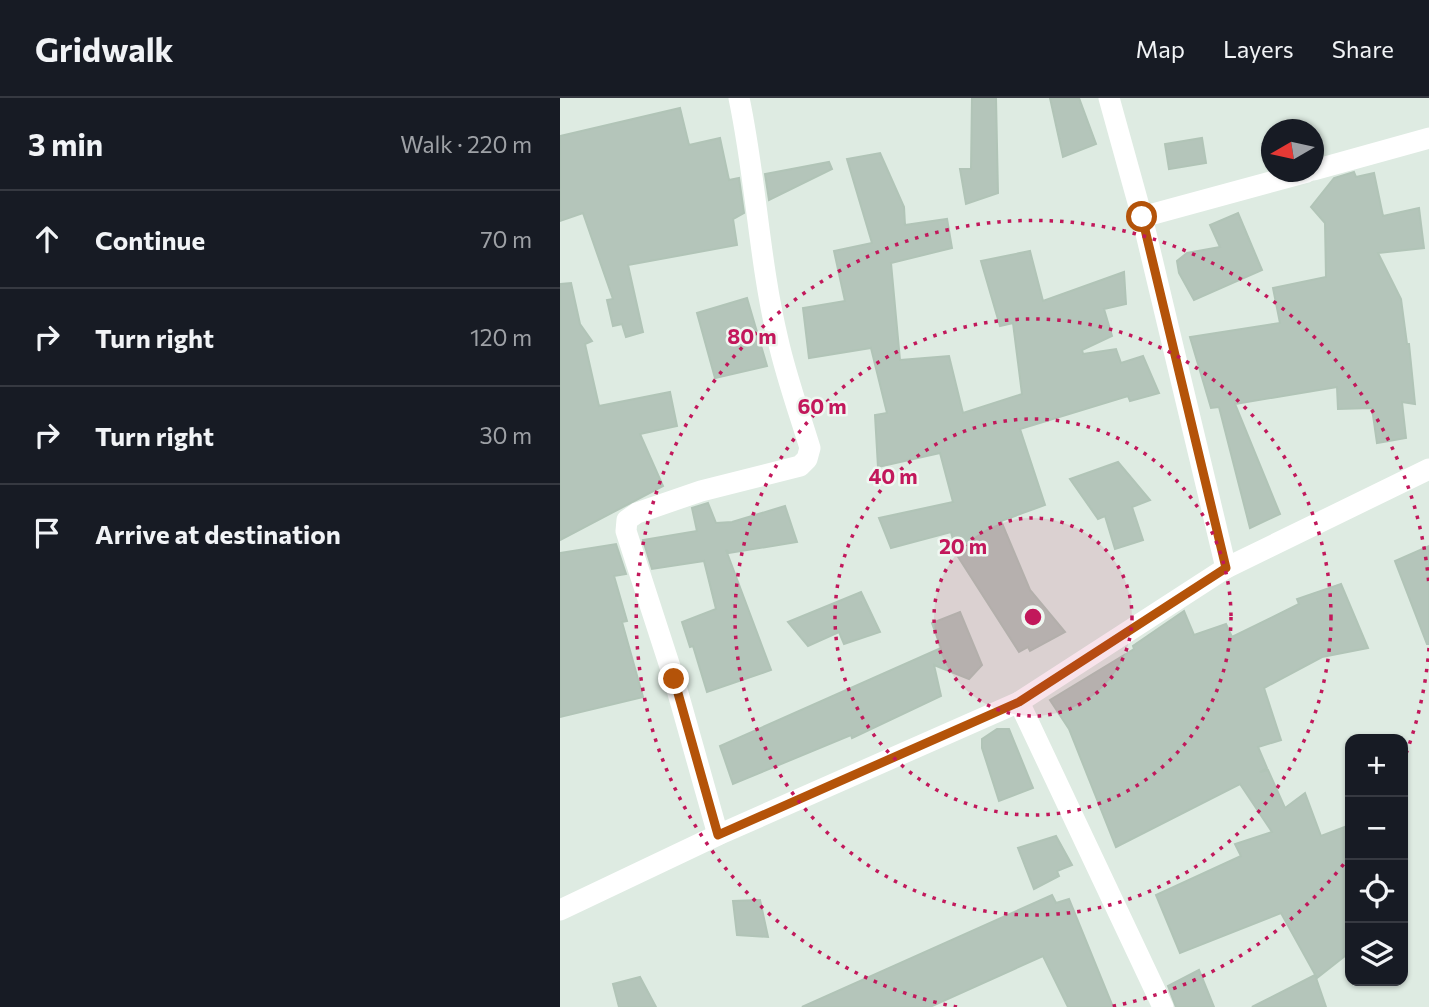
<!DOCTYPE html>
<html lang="en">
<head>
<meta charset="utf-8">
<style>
  body { margin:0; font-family:Commissioner,sans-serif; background:#242831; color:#f1f3f6 }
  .controls { position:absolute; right:21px; bottom:21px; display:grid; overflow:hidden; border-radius:14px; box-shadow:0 2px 5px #0004 }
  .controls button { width:63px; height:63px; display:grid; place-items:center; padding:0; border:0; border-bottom:2px solid #363941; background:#171b24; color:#f1f3f6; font:35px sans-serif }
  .compass { position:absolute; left:701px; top:21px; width:63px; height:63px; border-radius:50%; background:#171b24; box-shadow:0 2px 5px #0004; rotate:261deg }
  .stop { position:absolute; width:21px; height:21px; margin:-16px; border:5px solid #b45309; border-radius:50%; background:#fff }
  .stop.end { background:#b45309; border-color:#fff; box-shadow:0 2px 7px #0008 }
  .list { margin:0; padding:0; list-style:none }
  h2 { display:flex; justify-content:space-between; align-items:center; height:91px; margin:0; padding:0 28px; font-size:30px }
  h2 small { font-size:23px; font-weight:400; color:#9ea1a6 }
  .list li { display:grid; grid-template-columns:46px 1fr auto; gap:21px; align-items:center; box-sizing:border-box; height:98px; padding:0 28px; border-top:2px solid #363941 }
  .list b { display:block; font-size:26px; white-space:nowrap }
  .list em { font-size:23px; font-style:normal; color:#9ea1a6 }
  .icon { flex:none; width:38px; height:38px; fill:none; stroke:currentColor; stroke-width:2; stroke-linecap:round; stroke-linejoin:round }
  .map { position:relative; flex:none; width:869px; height:909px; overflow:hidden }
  header { display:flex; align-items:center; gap:42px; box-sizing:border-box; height:98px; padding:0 35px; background:#171b24; border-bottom:2px solid #363941 }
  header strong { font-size:33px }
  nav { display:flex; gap:38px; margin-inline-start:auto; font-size:24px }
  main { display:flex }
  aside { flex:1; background:#171b24 }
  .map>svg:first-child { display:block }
  .building { fill:#b4c5ba; stroke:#b1c4b7; stroke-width:2 }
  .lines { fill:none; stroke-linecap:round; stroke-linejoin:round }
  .minor { stroke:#fff; stroke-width:21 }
  .route { stroke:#b45309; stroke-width:9 }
  .ring { fill:none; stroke:#c2185b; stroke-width:3.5; stroke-dasharray:3.5 7 }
  .centre { fill:#c2185b; stroke:#eff7f1; stroke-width:3.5 }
  .ring-label { font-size:21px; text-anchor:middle; font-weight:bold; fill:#c2185b; stroke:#eff7f1; stroke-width:5; stroke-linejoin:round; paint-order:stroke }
</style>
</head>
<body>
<header>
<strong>Gridwalk</strong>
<nav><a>Map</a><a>Layers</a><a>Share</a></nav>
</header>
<main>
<aside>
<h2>3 min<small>Walk · 220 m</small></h2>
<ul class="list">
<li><svg class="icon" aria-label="ahead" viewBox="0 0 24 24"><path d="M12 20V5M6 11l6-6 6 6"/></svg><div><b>Continue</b></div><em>70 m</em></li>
<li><svg class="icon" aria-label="right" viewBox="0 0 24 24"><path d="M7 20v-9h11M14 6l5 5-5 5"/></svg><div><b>Turn right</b></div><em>120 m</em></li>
<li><svg class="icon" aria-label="right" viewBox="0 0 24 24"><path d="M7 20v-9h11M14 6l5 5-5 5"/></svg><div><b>Turn right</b></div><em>30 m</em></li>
<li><svg class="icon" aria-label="arrive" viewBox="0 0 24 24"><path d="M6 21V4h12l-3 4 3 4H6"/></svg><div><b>Arrive at destination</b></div></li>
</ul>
</aside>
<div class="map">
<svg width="869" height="909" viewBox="0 0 869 909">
  <rect width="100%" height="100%" fill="#deebe2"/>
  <g class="building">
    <path d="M412 0H436L438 95 406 106 400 71H411Z"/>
    <path d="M490 0H519L536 46 503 59Z"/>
    <path d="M120 10 129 47 160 40 169 82 179 80 184 115 173 121 177 147 68 167 83 234 66 239 62 226 53 228 47 202 53 201 23 115 0 123V38Z"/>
    <path d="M642 40 646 65 609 71 605 46Z"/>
    <path d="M320 55 344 109 345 127 387 121 392 150 331 165 340 262 389 258 403 315 462 296 453 225 440 228 421 163 470 153 483 203 564 174 566 206 544 211 552 238 522 252 523 256 556 251 561 265 583 258 599 295 570 303 568 298 460 331 485 407 441 423 470 492 505 534 470 553 468 549 459 554 397 457 391 434 331 450 319 420 393 404 380 355 318 369 315 317 327 315 311 250 249 260 243 210 285 203 274 153 312 145 287 61Z"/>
    <path d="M269 64 272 71 209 102 205 76Z"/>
    <path d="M794 74 796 79 814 75 823 118 859 110 864 150 818 155 841 201 847 246H849L855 306 842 304 846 340 817 345 812 310 778 311 777 289 675 306 720 416 690 430 659 309 651 310 630 239 720 225 713 190 766 179 765 125 751 109 774 80Z"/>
    <path d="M678 115 702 172 634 202 619 175 617 163 627 155 660 149 650 127Z"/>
    <path d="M11 185 20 226 32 243 25 246 39 308 110 294 117 328 80 336 103 388 0 442V186Z"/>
    <path d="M187 200 207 268 155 280 137 215Z"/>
    <path d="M558 364 590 402 572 409 583 442 555 451 545 418 538 421 510 381Z"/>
    <path d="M148 405 156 425 172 424 225 408 237 444 169 455 166 452 211 572 147 594 133 548 130 549 122 524 156 511 144 463 92 471 83 442 137 433 132 410Z"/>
    <path d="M56 446 66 476 54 478 67 523 62 524 83 599 0 619V455Z"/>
    <path d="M869 448V546H867L835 463Z"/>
    <path d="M781 486 808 550 762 559 704 590 721 642 698 649 707 670 700 674 708 672 725 710 745 695 761 738 790 727V854L757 880 721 815 620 855 596 797 681 758 675 746 712 734 680 686 556 749 509 631 490 602 574 551 573 548 624 513 634 537 666 526 672 539 739 506 737 501Z"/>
    <path d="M301 494 320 534 284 546 279 534 248 548 228 524Z"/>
    <path d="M400 514 422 567 409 581 374 567 381 598 292 640 291 637 173 686 160 648 381 550 372 525Z"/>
    <path d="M437 631H449L473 690 439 703 422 650V641Z"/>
    <path d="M496 738 512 767 497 773 499 778 474 791 458 750Z"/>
    <path d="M492 797 496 805 509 801 553 909H508L483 858 370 909H242Z"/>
    <path d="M200 802 208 839 177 837 173 803Z"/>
    <path d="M639 872 654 909H616L608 888Z"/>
    <path d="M755 877 766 909H692Z"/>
    <path d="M80 879 96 909H59L53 886Z"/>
  </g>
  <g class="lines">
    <g class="minor">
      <path d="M549 0 582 119 666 470"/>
      <path d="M754 72 869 40"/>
      <path d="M582 119 747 74"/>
      <path d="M459 604 603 909"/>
      <path d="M158 737 114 581 66 433 67 422 77 415 141 393 240 368 247 361 250 350C239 314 226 278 218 242 199 163 196 80 179 0"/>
      <path d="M0 812 158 737 459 604 666 470 869 371"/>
    </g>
  </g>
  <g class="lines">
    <path class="route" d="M114 581 158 737 459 604 666 470 582 119"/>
  </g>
  <circle cx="473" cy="519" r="99" fill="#c2185b" fill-opacity=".12"/>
  <g class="ring">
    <circle cx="473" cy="519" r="99"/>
    <circle cx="473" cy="519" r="198"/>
    <circle cx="473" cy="519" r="298"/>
    <path d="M869 550A397 397 0 0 1 844 661M790 758A397 397 0 0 1 549 909M397 909A397 397 0 1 1 869 488"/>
  </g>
  <circle cx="473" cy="519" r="10" class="centre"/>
  <g class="ring-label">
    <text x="192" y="246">80 m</text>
    <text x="262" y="316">60 m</text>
    <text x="333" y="386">40 m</text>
    <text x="403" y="456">20 m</text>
  </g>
</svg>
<div class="controls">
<button>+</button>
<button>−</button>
<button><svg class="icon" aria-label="locate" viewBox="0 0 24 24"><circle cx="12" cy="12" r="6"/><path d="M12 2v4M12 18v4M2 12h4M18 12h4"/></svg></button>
<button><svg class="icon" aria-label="layers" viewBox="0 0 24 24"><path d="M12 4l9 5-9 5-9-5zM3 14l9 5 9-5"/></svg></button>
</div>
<svg class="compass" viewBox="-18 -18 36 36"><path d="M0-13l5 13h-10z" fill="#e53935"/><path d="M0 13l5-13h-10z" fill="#9ea1a6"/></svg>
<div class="stop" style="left:582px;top:119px"></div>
<div class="stop end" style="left:114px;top:581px"></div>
</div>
</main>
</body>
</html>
